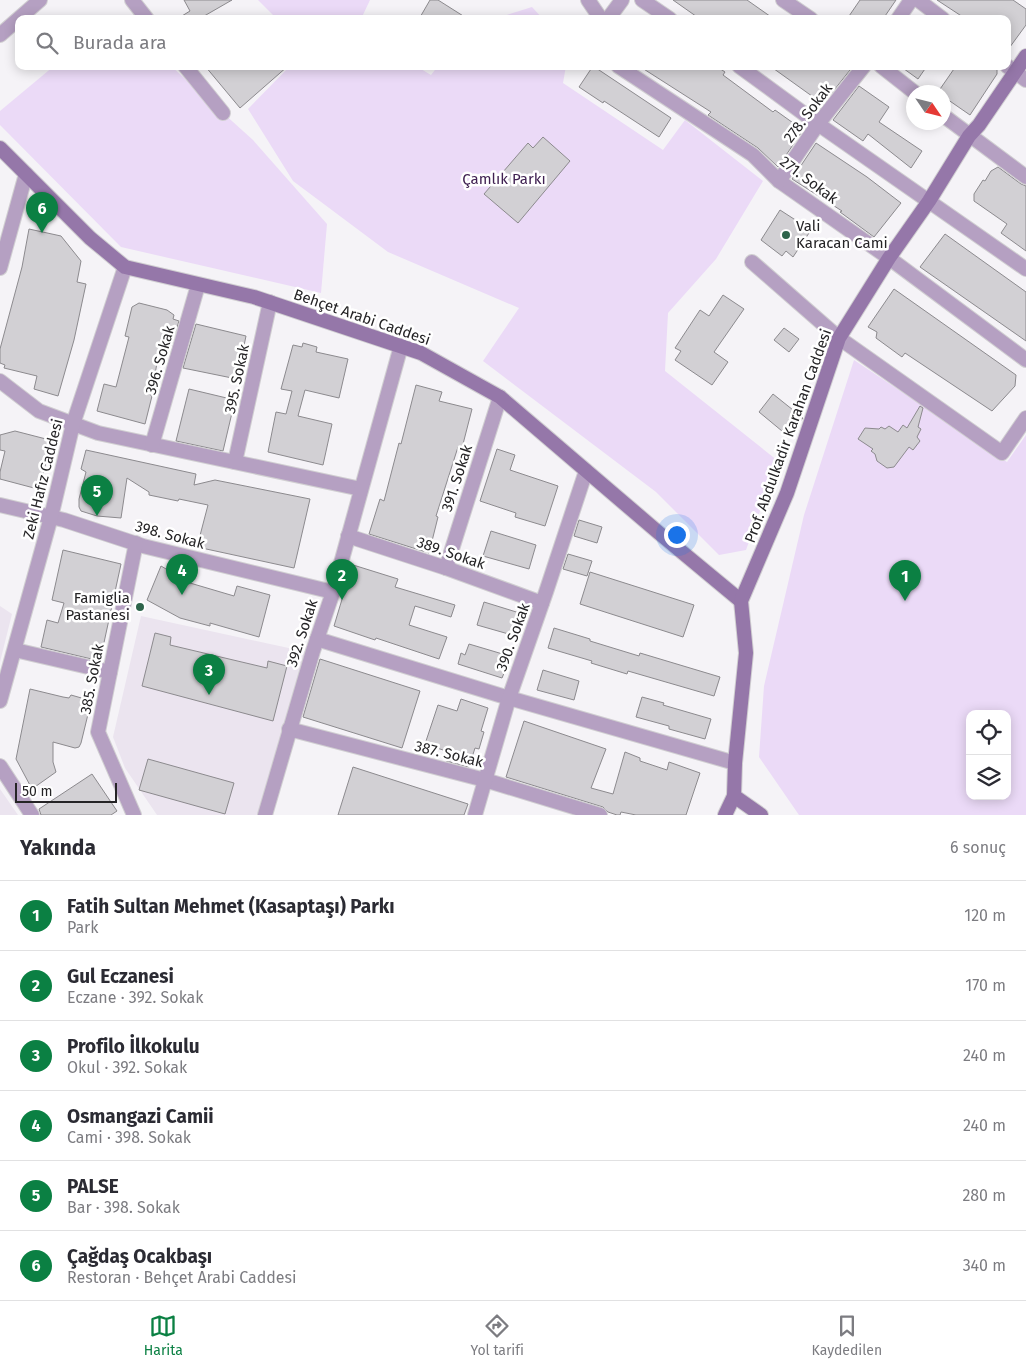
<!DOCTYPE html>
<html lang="tr">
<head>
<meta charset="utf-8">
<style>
  body { margin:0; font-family:"Fira Sans",sans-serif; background:#f7f7f7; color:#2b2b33 }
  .controls { position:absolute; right:15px; bottom:15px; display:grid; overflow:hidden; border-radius:10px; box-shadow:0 2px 12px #0003 }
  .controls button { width:45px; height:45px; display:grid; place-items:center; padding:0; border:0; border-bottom:1px solid #e1e1e2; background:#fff; color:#2b2b33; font:25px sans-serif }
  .compass { position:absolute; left:906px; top:85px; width:45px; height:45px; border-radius:50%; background:#fff; box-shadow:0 2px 12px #0003; rotate:125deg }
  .scale { position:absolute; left:15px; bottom:12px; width:102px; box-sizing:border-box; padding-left:5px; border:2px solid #252426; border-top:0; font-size:14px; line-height:18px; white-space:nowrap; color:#252426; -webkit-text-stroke:4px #fff; paint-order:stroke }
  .you { position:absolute; left:676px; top:534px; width:18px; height:18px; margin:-12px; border:4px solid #fff; border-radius:50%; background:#1a73e8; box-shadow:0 0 0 8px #1a73e833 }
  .badge { display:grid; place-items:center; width:32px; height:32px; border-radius:50%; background:#0b8043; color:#fff; font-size:16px; font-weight:700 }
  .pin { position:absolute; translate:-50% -41px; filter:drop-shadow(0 1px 2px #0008) }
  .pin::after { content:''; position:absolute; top:26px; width:18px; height:15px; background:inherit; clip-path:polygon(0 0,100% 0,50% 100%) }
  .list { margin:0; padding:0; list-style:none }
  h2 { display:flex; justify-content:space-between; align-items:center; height:65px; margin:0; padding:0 20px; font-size:21px }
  h2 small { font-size:16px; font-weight:400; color:#7c7c81 }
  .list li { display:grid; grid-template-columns:32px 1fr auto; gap:15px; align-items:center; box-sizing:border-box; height:70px; padding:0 20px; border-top:1px solid #e1e1e2 }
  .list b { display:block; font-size:19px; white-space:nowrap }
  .list p { margin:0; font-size:16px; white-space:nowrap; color:#7c7c81 }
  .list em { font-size:16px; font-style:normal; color:#7c7c81 }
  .icon { flex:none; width:28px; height:28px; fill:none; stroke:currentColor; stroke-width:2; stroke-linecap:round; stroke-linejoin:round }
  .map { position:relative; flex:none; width:1026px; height:815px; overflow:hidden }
  .search { position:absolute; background:#fff; box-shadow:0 2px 12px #0003; left:15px; right:15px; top:15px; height:55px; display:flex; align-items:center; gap:12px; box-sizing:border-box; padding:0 18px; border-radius:10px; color:#7c7c81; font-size:19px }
  .sheet { height:485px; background:#fff }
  nav { display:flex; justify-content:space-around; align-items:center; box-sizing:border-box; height:70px; border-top:1px solid #e1e1e2; background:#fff; font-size:14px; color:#7c7c81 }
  nav a { display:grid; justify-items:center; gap:2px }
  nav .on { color:#0b8043 }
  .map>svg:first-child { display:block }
  .built { fill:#ebe4ef }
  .green { fill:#ebdaf7; fill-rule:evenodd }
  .building { fill:#d2d0d4; stroke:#8c8a8e }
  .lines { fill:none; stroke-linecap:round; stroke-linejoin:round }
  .minor-casing { stroke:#d0ced1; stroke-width:16 }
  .tertiary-casing { stroke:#d0ced1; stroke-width:16 }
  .secondary-casing { stroke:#d0ced1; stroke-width:16 }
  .minor { stroke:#b5a0c2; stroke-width:14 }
  .tertiary { stroke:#b5a0c2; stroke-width:14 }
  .secondary { stroke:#9577a9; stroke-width:14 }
  .poi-dot { fill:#2d644b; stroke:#fff; stroke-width:2 }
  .labels { text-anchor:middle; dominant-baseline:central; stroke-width:5; stroke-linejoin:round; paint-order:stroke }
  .street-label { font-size:15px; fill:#252426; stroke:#fff }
  .park-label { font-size:15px; fill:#402152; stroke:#fff }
  .poi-label { font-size:15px; fill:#252426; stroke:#fff; text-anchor:start }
</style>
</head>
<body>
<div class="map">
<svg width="1026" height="815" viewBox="0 0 1026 815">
  <rect width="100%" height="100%" fill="#f5f3f7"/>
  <g class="built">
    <path d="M0 606 12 614 0 662Z"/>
    <path d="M141 616 307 652 262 815H157L125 768 113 737Z"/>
    <path d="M0 789 18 815H0Z"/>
  </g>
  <g class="green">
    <path d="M258 0H370L361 19H277Z"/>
    <path d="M532 7 543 19H494Z"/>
    <path d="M54 66H171L253 140 327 224 321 293 121 247 0 125V111Z"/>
    <path d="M290 66H416L431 75 438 66H566L563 83 663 150 685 120 763 181 716 259 668 313 665 371 778 461 746 550 719 555 656 492 483 361 519 308 388 252 293 181 248 109Z"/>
    <path d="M854 360 1007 462 1026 435V815H799L759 757 764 686 804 515ZM970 714H1007V796H970Z"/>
  </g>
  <g class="building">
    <path d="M184 0H232L199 19H177L190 11Z"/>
    <path d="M430 0H438L468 19H419Z"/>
    <path d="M673 0H747L774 19H700Z"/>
    <path d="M860 0H896L883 19H847Z"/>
    <path d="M937 0H1013L1026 9V25L1007 51V19H966Z"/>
    <path d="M205 66H288L240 108Z"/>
    <path d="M593 66 671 118 659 137 604 101 603 103 579 87Z"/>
    <path d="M639 66H716L725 72 723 75 773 112 775 110 803 130 778 167 758 148 708 115 711 112Z"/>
    <path d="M770 66H844L850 70 823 104Z"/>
    <path d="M900 66H927L918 79Z"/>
    <path d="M956 66H992L997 70V74L970 115 944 97V92H938Z"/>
    <path d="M859 86 889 107 879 122 922 151 911 168 868 134 863 141 833 120Z"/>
    <path d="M543 137 570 161 518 223 484 194 528 143 533 148Z"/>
    <path d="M816 143 867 177 901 203 874 237 840 212 842 211 792 179Z"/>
    <path d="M998 167 1021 184 1026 186V251L1001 233 1007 224 974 201V194L983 180 985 181 991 171Z"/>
    <path d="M780 210 811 230 793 257 786 251 782 256 761 240Z"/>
    <path d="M29 229 61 236 81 261 77 282 86 284 74 340 58 396 34 389 37 376 4 368 5 365 0 363V349L22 267Z"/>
    <path d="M945 234 1026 292V341L920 267Z"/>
    <path d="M894 289 1016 375 1015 386 992 411 905 353 902 357 876 338 877 332 868 327Z"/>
    <path d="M723 295 744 309 714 352 728 362 712 385 675 360 681 351 675 348 700 310 709 316Z"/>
    <path d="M139 303 167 310 174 315 173 319 179 321 171 346 164 344 159 364 157 363 151 396H152L145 424 97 411 104 384 116 387 129 337 125 336 132 307Z"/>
    <path d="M196 324 246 336 237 379 183 368Z"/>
    <path d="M784 328 799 339 789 352 774 340Z"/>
    <path d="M303 343 317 347 316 352 348 359 339 398 305 390 298 416 332 424 323 465 268 452 276 412 286 414 292 391 281 389 293 345 302 347Z"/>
    <path d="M416 385 442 392 439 401 472 409 462 448 458 447 436 516 438 517 429 553 369 534 380 499 384 501 399 443 401 444Z"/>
    <path d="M189 389 235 400 223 451 176 441Z"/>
    <path d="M773 394 803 418 788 436 759 412Z"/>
    <path d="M920 406 923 408 918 427 921 429 917 437 920 441 913 450 909 447 894 467 887 468 877 461 875 454 871 451 873 449 858 439 865 428 879 429 881 427 885 429 889 426 898 432 903 425 907 428Z"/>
    <path d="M15 431 46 439 50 446 40 487 34 488 0 479V472L5 451 0 450V435Z"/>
    <path d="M497 449 515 455 510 470 558 486 545 526 515 517 516 513 480 501Z"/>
    <path d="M86 450 196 474 194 485 215 480 310 499 294 568 197 547 208 505 179 499 178 501 149 495V492L127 478 121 518 97 516 81 511 79 507V499L86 472 81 469Z"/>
    <path d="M579 520 602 527 597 543 574 536Z"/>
    <path d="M491 531 536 545 529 569 483 556Z"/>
    <path d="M63 550 121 564 100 661 41 647 47 620 58 623 64 603 52 600Z"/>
    <path d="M568 554 592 561 587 576 563 569Z"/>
    <path d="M350 564 398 579 395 587 455 605 451 617 415 606 409 625 447 637 439 659 376 638 375 640 334 626 343 596H341Z"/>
    <path d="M161 566 190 583 234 596 237 586 270 595 259 637 210 623V626L180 618 147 600Z"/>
    <path d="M590 572 694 605 683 637 580 604Z"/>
    <path d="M484 602 526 615 519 637 477 625Z"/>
    <path d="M554 628 590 639V641L639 656 640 653 720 677 714 696 628 671 627 674 591 663 592 661 548 648Z"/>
    <path d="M155 633 171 637 170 645 267 668 268 661 287 666 273 721 142 686Z"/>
    <path d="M469 644 506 655 502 664 507 666 502 678 458 664 461 653 465 655Z"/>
    <path d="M320 659 420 691 402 748 303 717Z"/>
    <path d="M543 670 579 681 574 700 537 690Z"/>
    <path d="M30 689 63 697 69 698 71 695 85 699 88 702 90 706 81 743 79 747 75 748 53 742V762L56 772 32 789 16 759Z"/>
    <path d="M642 697 664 703 663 705 711 719 705 739 669 729V726L636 717Z"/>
    <path d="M461 699 488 708 481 731 484 732 479 749 475 748 469 767 446 761 449 752 425 744 438 705 457 711Z"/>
    <path d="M524 721 606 749 591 788 613 794 625 752 640 758V761L667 770 669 762 700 773 686 815H636L621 812 620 815H617L608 812 603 807 506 777Z"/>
    <path d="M148 759 234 783 225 814 139 790Z"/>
    <path d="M353 767 468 804 464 815H338Z"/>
    <path d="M92 774 117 811 111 815H41L39 809Z"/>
  </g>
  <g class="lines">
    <defs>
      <g id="minor">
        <path d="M132 0 147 19"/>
        <path d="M588 0 601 19"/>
        <path d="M642 0 670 19"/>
        <path d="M783 0 811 19"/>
        <path d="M918 0 943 19"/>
        <path d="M608 19 622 0"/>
        <path d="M898 19 911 0"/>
        <path d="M0 35 40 0"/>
        <path d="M185 66 223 113"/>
        <path d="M618 66 753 155 779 181 889 258 1026 360"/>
        <path d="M739 66 818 124 1026 269"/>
        <path d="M881 66 914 92"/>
        <path d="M1007 66 1026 80"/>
        <path d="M944 116 1026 177"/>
        <path d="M779 181 818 124 864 66"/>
        <path d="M752 262 839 338 1002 453 1026 418"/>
        <path d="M0 268 26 174"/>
        <path d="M0 381 39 411 98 433 361 489"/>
        <path d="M152 445 198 285"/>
        <path d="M235 462 270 302"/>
        <path d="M0 505 64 520 143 546 333 592"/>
        <path d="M348 536 446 568 542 603"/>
        <path d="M446 568 500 397"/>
        <path d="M317 639 509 698 735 763"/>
        <path d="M15 650 110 672"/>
        <path d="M289 729 485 780 600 815"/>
        <path d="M134 815 98 732 136 543"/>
        <path d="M265 815 313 651 333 592 401 346"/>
        <path d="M475 815 509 698 546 592 586 471"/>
      </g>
      <g id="tertiary">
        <path d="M0 701 51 517 73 424 125 267"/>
        <path d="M0 766 32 815"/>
      </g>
      <g id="secondary">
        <path d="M0 148 90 238 125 267 254 297 421 353 500 397 659 533 741 601"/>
        <path d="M734 796 761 815"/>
        <path d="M725 815 734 796 735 763 746 653 741 601 787 493 839 338 889 258 929 201 969 136 979 125 1026 56"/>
      </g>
    </defs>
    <use href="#minor" class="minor-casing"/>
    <use href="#tertiary" class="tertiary-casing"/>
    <use href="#secondary" class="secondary-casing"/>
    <use href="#minor" class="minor"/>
    <use href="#tertiary" class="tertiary"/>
    <use href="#secondary" class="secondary"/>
  </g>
  <g class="poi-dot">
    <circle cx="786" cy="235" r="5"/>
    <circle cx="140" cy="607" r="5"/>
  </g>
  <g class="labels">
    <g class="street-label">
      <text transform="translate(808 113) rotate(-53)">278. Sokak</text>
      <text transform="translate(809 180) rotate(37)">271. Sokak</text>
      <text transform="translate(362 317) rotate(19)">Behçet Arabi Caddesi</text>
      <text transform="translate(160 360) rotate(-74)">396. Sokak</text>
      <text transform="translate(237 379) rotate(-78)">395. Sokak</text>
      <text transform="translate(788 436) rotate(-70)">Prof. Abdulkadir Karahan Caddesi</text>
      <text transform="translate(457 478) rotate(-72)">391. Sokak</text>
      <text transform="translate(43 479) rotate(-76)">Zeki Hafız Caddesi</text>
      <text transform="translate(170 535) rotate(15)">398. Sokak</text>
      <text transform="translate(451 553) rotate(19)">389. Sokak</text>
      <text transform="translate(302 633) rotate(-72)">392. Sokak</text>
      <text transform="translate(513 637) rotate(-70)">390. Sokak</text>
      <text transform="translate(92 679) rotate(-79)">385. Sokak</text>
      <text transform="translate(449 754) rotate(14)">387. Sokak</text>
    </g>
    <g class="park-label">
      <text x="504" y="179">Çamlık Parkı</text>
    </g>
    <g class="poi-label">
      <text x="796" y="226">Vali<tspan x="796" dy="17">Karacan Cami</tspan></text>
      <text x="130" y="598" text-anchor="end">Famiglia<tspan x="130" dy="17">Pastanesi</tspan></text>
    </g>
  </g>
</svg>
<div class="controls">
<button><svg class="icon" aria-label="locate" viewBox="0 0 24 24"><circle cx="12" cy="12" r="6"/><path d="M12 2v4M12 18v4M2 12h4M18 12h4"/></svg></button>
<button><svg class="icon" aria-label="layers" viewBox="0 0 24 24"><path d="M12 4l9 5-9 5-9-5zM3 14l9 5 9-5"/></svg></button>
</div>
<svg class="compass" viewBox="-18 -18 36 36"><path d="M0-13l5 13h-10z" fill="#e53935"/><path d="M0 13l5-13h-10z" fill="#7c7c81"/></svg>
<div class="scale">50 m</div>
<div class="you"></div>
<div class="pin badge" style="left:905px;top:601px">1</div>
<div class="pin badge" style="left:342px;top:600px">2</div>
<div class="pin badge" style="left:209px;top:695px">3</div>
<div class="pin badge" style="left:182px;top:595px">4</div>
<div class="pin badge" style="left:97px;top:516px">5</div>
<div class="pin badge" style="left:42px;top:233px">6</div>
<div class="search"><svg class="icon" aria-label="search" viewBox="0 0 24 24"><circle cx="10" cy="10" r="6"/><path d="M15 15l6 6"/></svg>Burada ara</div>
</div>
<section class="sheet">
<h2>Yakında<small>6 sonuç</small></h2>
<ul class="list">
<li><span class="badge">1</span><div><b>Fatih Sultan Mehmet (Kasaptaşı) Parkı</b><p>Park</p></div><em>120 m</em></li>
<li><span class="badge">2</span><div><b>Gul Eczanesi</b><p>Eczane · 392. Sokak</p></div><em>170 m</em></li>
<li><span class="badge">3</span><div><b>Profilo İlkokulu</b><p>Okul · 392. Sokak</p></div><em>240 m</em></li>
<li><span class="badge">4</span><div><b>Osmangazi Camii</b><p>Cami · 398. Sokak</p></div><em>240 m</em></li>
<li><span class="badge">5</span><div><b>PALSE</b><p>Bar · 398. Sokak</p></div><em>280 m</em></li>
<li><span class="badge">6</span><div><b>Çağdaş Ocakbaşı</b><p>Restoran · Behçet Arabi Caddesi</p></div><em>340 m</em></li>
</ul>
</section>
<nav>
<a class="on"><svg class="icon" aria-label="map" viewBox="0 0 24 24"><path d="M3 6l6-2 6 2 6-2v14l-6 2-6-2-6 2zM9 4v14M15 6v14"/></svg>Harita</a>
<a><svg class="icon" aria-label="directions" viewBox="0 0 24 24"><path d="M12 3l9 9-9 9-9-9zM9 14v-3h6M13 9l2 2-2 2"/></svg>Yol tarifi</a>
<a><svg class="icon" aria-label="saved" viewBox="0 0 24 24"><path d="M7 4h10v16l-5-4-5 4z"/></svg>Kaydedilen</a>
</nav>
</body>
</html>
